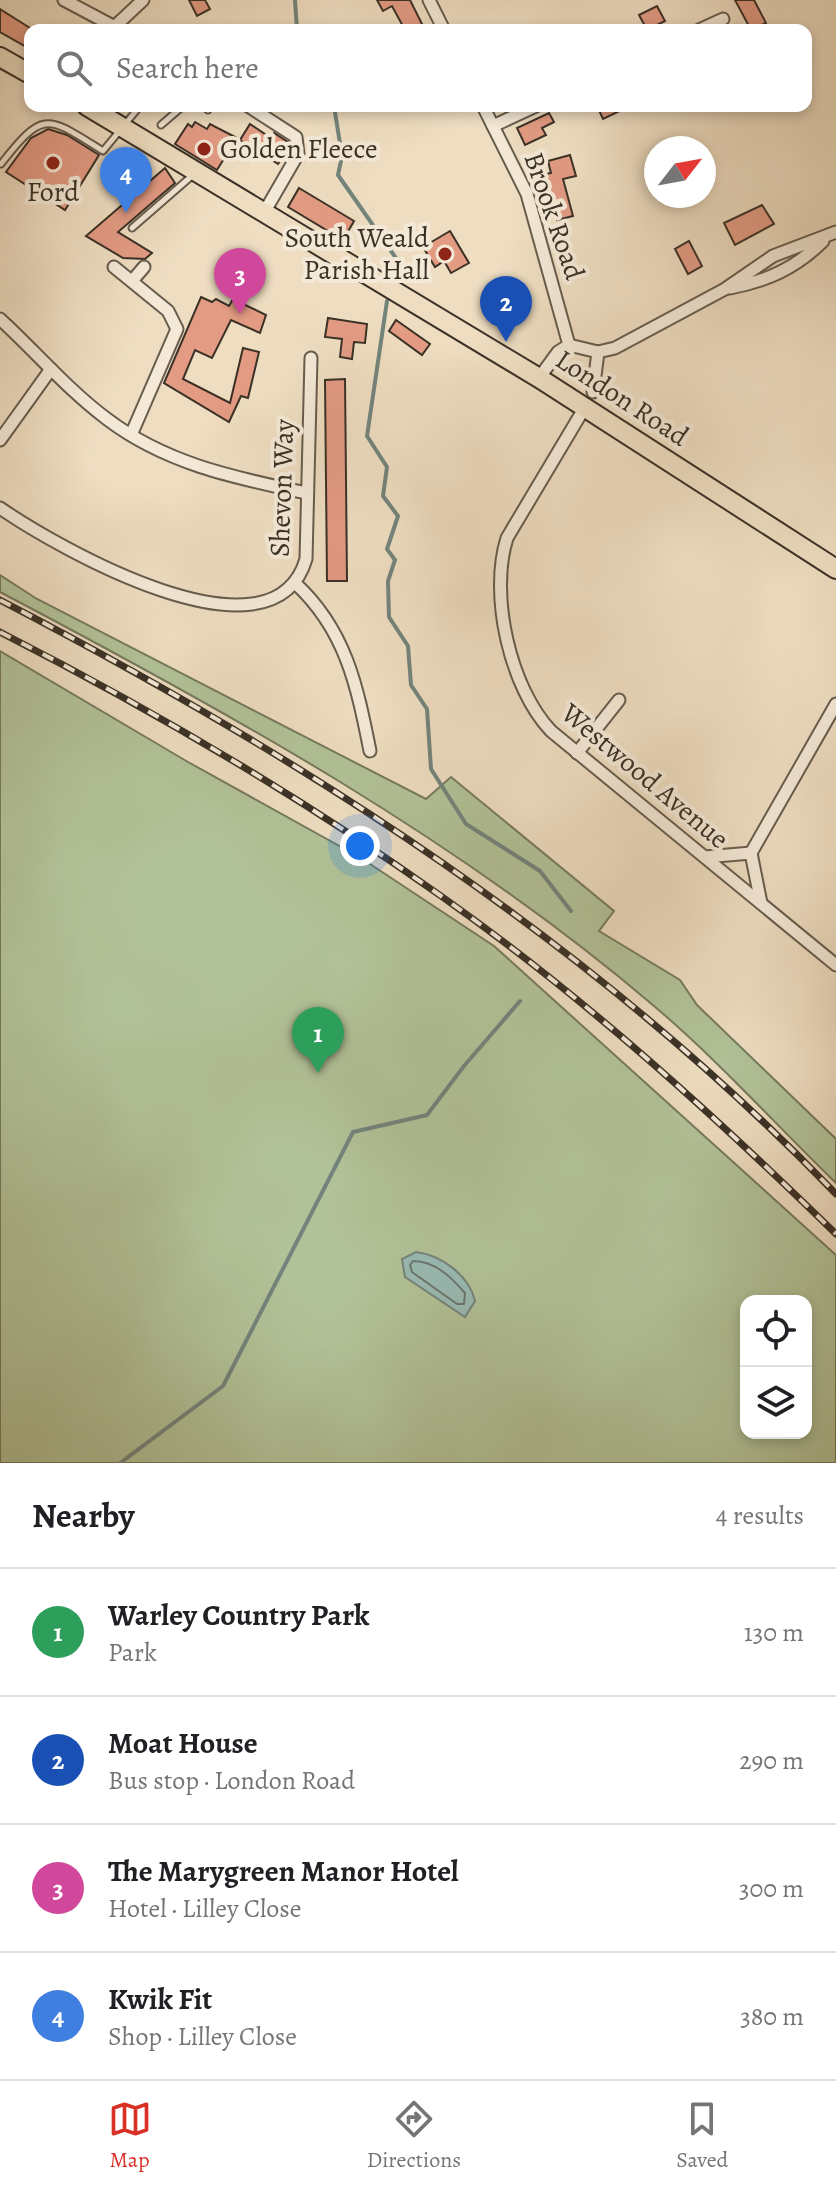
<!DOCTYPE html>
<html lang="en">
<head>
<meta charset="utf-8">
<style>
  body { margin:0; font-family:Alegreya,serif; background:#f2f2f2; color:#202124 }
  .controls { position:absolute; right:24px; bottom:24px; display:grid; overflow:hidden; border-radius:16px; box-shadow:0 4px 12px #0003 }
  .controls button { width:72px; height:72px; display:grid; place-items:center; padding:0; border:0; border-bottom:2px solid #e0e0e0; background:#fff; color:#202124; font:40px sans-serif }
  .compass { position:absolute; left:644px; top:136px; width:72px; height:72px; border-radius:50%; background:#fff; box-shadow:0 4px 12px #0003; rotate:59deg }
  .you { position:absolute; left:360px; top:846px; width:28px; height:28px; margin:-20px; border:6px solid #fff; border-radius:50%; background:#1a73e8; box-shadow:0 0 0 12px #1a73e833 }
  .badge { display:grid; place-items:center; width:52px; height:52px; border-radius:50%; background:#d93025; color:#fff; font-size:26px; font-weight:700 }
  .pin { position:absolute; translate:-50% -66px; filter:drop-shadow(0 2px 4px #0008) }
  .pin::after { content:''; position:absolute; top:42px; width:28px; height:24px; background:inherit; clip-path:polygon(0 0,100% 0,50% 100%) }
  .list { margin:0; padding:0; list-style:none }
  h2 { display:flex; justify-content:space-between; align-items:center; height:104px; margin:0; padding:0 32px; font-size:34px }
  h2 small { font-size:26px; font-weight:400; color:#757577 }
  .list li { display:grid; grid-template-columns:52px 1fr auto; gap:24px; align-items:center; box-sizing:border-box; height:128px; padding:0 32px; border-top:2px solid #e0e0e0 }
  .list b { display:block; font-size:30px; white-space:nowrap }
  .list p { margin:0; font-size:26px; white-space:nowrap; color:#757577 }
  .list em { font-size:26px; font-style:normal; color:#757577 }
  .icon { flex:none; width:44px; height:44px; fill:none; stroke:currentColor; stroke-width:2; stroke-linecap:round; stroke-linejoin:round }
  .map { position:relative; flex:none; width:836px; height:1463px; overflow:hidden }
  .search { position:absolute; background:#fff; box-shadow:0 4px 12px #0003; left:24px; right:24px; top:24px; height:88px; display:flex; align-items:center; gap:20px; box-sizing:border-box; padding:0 28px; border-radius:16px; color:#757577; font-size:30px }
  .sheet { height:616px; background:#fff }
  nav { display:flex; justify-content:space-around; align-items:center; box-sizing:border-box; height:112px; border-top:2px solid #e0e0e0; background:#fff; font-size:22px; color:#757577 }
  nav a { display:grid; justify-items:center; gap:4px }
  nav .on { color:#d93025 }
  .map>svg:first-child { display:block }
  .green { fill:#b2c298; stroke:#767a5f; stroke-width:2; fill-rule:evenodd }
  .water { fill:#99bbb5; stroke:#73847c; stroke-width:2 }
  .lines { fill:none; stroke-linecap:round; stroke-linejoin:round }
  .shore { stroke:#6a766e; stroke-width:2 }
  .stream { stroke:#73847c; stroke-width:4 }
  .building { fill:#e39b84; stroke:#3a3126; stroke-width:2 }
  .lane-casing { stroke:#675c4d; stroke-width:9 }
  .street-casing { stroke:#675c4d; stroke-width:15 }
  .primary-casing { stroke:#3a3126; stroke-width:22 }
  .lane { stroke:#f4e9d7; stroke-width:5 }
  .street { stroke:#f4e9d7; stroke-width:11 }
  .primary { stroke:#eeddc1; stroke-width:18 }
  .rail-casing { stroke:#3a3126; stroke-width:7 }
  .rail { stroke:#f4e9d7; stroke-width:4; stroke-dasharray:12; stroke-linecap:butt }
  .poi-dot { fill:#8f2418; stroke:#f4e9d7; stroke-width:3 }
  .labels { text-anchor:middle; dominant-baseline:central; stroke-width:8; stroke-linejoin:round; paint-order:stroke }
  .poi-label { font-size:28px; fill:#3a3126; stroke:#f4e9d7; text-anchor:start }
  .street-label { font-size:28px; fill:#3a3126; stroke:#f4e9d7 }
</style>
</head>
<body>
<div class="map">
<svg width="836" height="1463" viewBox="0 0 836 1463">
  <rect width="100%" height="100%" fill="#eeddc1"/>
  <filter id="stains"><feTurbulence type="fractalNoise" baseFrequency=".0025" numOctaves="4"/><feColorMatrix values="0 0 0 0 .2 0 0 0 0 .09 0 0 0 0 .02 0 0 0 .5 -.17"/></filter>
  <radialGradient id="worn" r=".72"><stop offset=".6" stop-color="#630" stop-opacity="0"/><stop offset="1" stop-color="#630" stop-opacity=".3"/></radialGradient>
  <g class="green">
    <path d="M0 575 37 599 426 799 451 777 614 911 599 931 680 980 697 1005 836 1139V1183C776 1125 718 1060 654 1006 457 838 228 712 0 592Z"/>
    <path d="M0 651 188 762 361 858 494 946 836 1255V1463H0ZM746 1301H806V1433H746Z"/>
  </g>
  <path class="water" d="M416 1252C441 1255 469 1275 475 1301L465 1317 405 1277 402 1259Z"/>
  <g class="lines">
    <path class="shore" d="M413 1261C435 1261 451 1277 465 1293L464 1304H457L412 1272 410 1265Z"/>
    <g class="stream">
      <path d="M295 0 297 30"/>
      <path d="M334 106 342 156 338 175 398 261"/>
      <path d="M387 301 367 436 387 467 383 496 398 516 387 549 395 560 388 581 389 617 408 646 411 685 427 709 431 769 466 824 540 871 571 911"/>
      <path d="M120 1463 223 1386 353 1132 427 1115 464 1066 520 1001"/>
    </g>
  </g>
  <g class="building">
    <path d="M189 0H205L210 9 197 16Z"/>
    <path d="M377 0H410L425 30H405L392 6 383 11Z"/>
    <path d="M735 0H754L766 23 751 30Z"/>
    <path d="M657 6 665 21 649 29 645 26 639 15Z"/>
    <path d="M0 9 30 28V49L0 32Z"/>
    <path d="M597 106H630L603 119Z"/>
    <path d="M549 113 554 122 542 128 546 135 525 145 517 128Z"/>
    <path d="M195 122 207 129 210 124 237 138 217 170 175 144 188 124 192 127Z"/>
    <path d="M250 124 271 138 274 133 288 142 289 147 278 164 240 140Z"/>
    <path d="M48 129 67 135 99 155 65 210 6 172 31 138Z"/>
    <path d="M570 155 576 176 563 179 573 216 557 220 548 186 546 174 551 173 548 161Z"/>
    <path d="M165 168 175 183 118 232 152 253 145 259 123 258 86 236Z"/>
    <path d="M299 188 354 221 343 240 288 207Z"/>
    <path d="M762 205 774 224 735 245 724 223Z"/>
    <path d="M450 231 469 263 451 273 444 261 435 267 423 247Z"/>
    <path d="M689 241 702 266 688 274 675 249Z"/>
    <path d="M201 297 212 302 216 299 229 306 233 299 266 315 260 333 231 320 212 358 195 350 183 379 230 403 243 348 259 352 248 398 241 396 229 422 164 383Z"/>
    <path d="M328 318 367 324 365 343 354 342 352 359 340 357 342 339 325 337Z"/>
    <path d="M396 320 430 344 422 355 389 331Z"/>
    <path d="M345 379 347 581H327L325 380Z"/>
  </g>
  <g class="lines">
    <defs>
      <g id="lane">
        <path d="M204 106 208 110"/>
        <path d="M161 125 183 106"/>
        <path d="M1 164C44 109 47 116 103 151L140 106"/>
        <path d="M132 228 194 174"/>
      </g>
      <g id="street">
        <path d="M64 0 113 26"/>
        <path d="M429 0 444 30"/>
        <path d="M111 30 143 0"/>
        <path d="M699 30 723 19"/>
        <path d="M248 106 296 137 298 154 265 211"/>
        <path d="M483 106 527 194 569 345 558 352 539 378"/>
        <path d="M493 126 536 106"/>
        <path d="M114 267 168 311 177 329 131 435"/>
        <path d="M132 281 144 267"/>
        <path d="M730 288C767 281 796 268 823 241"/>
        <path d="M0 319C36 352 68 390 107 419 166 464 236 478 306 493"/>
        <path d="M569 345 598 352 593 392"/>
        <path d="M598 352 615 348 725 289 773 256 836 232"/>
        <path d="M585 407 507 538C489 595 510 688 551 731L836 965"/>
        <path d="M0 440 51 369"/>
        <path d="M0 508C55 546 273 672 306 559L311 358"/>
        <path d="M295 583C346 630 357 686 370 751"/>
        <path d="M577 753 619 700"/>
        <path d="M705 857 751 853"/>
        <path d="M761 903 751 853 836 704"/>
      </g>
      <g id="primary">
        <path d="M0 57 30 74"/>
        <path d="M87 106 539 378 836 569"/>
      </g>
    </defs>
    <use href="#lane" class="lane-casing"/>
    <use href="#street" class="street-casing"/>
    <use href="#primary" class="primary-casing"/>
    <use href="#lane" class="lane"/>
    <use href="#street" class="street"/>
    <use href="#primary" class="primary"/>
    <defs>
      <g id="rail">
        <path d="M0 600C305 758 596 945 836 1194"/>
        <path d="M0 632C153 710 301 797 441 896 583 996 712 1113 836 1234"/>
      </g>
    </defs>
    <use href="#rail" class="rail-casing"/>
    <use href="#rail" class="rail"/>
  </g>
  <g class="poi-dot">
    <circle cx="204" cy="149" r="8"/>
    <circle cx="53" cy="163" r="8"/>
    <circle cx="445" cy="254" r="8"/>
  </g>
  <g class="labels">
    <g class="poi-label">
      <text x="220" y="149">Golden Fleece</text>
      <text x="53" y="192" text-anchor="middle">Ford</text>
      <text x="429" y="238" text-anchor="end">South Weald<tspan x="429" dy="32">Parish Hall</tspan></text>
    </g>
    <g class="street-label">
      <text transform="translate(554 216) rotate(71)">Brook Road</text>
      <text transform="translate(622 398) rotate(33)">London Road</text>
      <text transform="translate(282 488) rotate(-88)">Shevon Way</text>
      <text transform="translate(645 776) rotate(40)">Westwood Avenue</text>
    </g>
  </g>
  <rect width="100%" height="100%" filter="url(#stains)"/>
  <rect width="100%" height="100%" fill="url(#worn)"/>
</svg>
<div class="controls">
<button><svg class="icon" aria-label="locate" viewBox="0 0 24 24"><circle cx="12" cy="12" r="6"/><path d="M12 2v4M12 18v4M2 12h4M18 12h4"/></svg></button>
<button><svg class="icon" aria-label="layers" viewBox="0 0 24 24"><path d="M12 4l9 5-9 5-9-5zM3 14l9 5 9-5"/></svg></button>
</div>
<svg class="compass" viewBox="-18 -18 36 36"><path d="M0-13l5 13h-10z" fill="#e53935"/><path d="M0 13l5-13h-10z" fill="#757577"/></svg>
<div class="you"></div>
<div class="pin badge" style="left:318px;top:1073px;background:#2e9e5b">1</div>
<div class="pin badge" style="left:506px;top:342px;background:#1a4fb4">2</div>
<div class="pin badge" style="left:240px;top:314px;background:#d1479c">3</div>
<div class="pin badge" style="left:126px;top:213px;background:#3f7fe0">4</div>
<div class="search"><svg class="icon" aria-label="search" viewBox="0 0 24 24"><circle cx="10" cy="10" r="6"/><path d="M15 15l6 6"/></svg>Search here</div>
</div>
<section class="sheet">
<h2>Nearby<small>4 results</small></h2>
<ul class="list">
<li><span class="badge" style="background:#2e9e5b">1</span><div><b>Warley Country Park</b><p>Park</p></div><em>130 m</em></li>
<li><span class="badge" style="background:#1a4fb4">2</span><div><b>Moat House</b><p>Bus stop · London Road</p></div><em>290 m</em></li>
<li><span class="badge" style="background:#d1479c">3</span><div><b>The Marygreen Manor Hotel</b><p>Hotel · Lilley Close</p></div><em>300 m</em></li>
<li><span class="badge" style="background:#3f7fe0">4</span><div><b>Kwik Fit</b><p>Shop · Lilley Close</p></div><em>380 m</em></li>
</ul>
</section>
<nav>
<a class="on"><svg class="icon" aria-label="map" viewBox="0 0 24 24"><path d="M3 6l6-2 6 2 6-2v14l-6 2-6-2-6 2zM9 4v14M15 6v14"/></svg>Map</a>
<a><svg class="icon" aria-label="directions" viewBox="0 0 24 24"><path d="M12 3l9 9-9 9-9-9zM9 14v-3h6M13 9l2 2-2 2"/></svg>Directions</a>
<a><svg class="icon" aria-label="saved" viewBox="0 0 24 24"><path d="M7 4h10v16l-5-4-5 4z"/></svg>Saved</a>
</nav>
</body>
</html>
